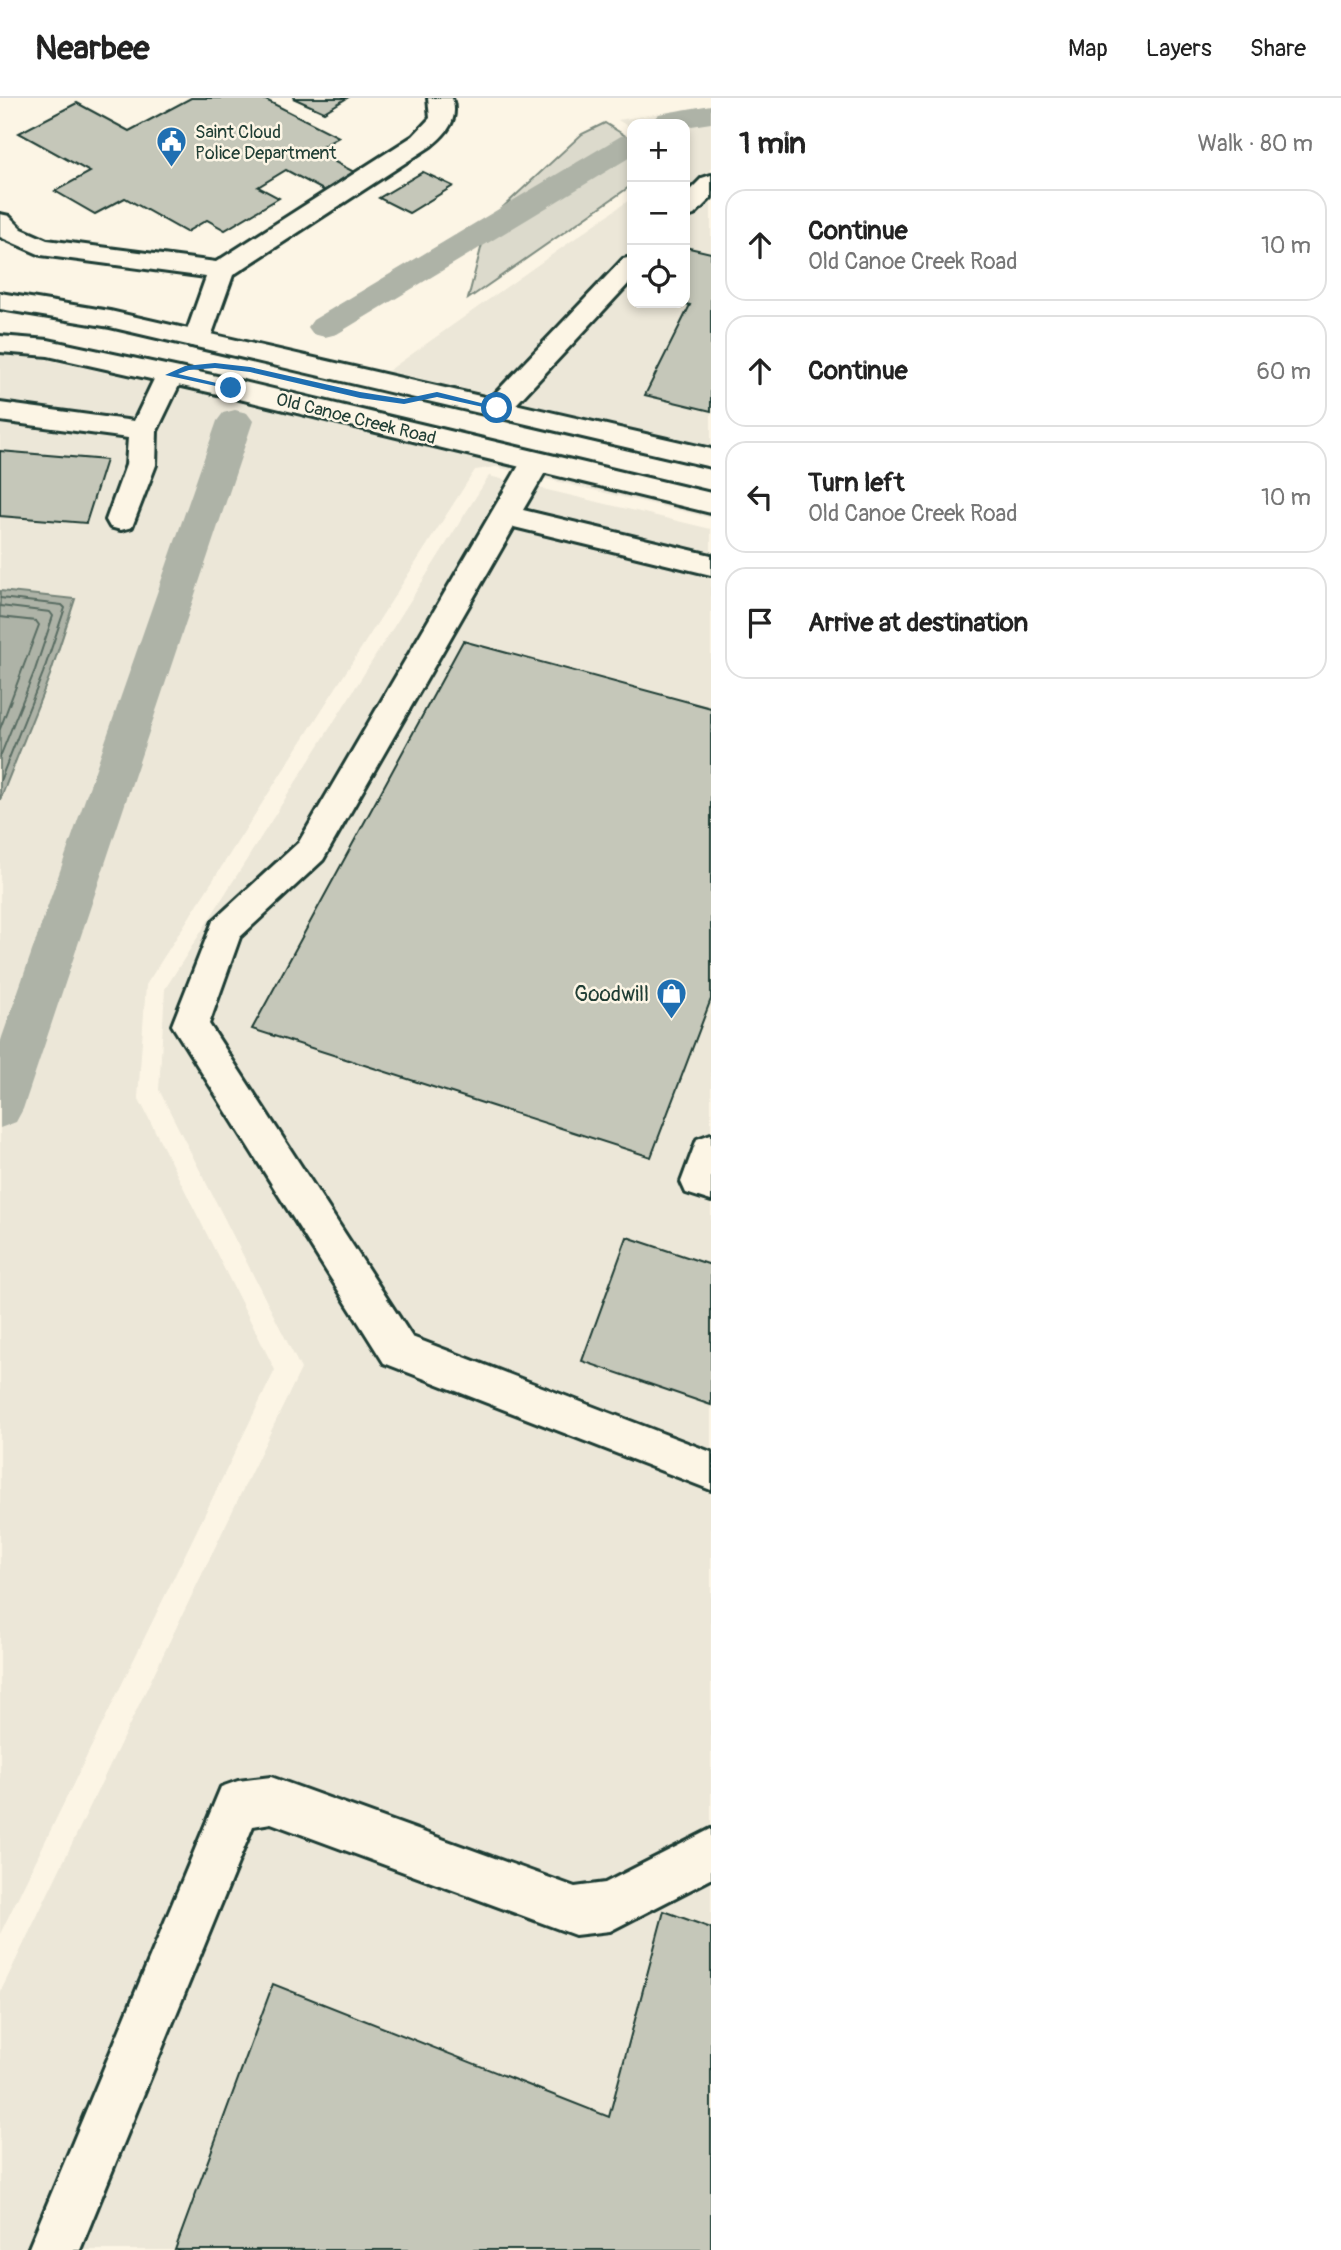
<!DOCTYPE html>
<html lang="en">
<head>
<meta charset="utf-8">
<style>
  body { margin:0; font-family:Pangolin,sans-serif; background:#f6f6f6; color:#222 }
  .controls { position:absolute; right:21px; top:21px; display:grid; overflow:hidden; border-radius:14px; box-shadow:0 4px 10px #0003 }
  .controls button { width:63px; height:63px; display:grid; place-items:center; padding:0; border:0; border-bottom:2px solid #e0e0e0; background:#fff; color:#222; font:35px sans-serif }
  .stop { position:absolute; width:21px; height:21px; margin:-16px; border:5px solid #1f6fb2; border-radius:50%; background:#fff }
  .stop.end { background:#1f6fb2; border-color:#fff; box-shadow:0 2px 7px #0008 }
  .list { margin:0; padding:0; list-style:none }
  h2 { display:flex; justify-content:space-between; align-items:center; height:91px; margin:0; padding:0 28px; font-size:30px }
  h2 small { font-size:23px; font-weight:400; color:#767676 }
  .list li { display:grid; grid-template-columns:46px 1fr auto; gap:21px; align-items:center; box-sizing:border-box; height:112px; margin:0 14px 14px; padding:0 14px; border:2px solid #e0e0e0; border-radius:21px }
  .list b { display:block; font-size:26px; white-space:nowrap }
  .list p { margin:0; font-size:23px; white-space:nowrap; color:#767676 }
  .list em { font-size:23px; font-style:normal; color:#767676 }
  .icon { flex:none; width:38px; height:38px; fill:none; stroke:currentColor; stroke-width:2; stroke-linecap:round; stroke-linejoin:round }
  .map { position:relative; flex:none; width:711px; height:2152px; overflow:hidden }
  header { display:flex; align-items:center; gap:42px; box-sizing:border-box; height:98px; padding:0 35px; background:#fff; border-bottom:2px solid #e0e0e0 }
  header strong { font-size:33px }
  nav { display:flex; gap:38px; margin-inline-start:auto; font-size:24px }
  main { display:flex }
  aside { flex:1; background:#fff }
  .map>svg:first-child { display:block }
  .built { fill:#ece7d8 }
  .green { fill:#dcdacc; stroke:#7e8c80; stroke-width:2 }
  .water { fill:#aeb3a7; stroke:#758479; stroke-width:2 }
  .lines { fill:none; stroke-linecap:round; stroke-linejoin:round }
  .shore { stroke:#586c62; stroke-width:2 }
  .canal { fill:#aeb3a7; fill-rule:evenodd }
  .building { fill:#c5c7b9; stroke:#1f3d34; stroke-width:2 }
  .minor-casing { stroke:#1f3d34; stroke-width:6 }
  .major-casing { stroke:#1f3d34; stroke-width:6 }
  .minor { fill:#fcf5e5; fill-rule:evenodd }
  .major { fill:#fcf5e5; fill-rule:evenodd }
  .route { fill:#1f6fb2 }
  .labels { text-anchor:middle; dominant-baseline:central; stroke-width:5; stroke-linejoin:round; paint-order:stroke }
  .far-poi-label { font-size:18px; fill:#1f3d34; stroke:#fcf5e5; text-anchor:start }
  .far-street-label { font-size:18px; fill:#1f3d34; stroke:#fcf5e5 }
  .poi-label { font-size:21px; fill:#1f3d34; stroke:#fcf5e5; text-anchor:end }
</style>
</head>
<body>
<header>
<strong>Nearbee</strong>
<nav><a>Map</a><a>Layers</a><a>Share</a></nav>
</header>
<main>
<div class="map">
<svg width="711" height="2152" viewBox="0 0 711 2152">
  <rect width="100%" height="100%" fill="#fcf5e5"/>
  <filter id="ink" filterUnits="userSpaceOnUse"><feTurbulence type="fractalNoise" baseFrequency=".0143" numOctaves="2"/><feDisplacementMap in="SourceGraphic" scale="14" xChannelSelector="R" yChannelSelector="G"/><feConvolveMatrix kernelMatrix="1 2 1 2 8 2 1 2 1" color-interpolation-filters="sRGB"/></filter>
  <g filter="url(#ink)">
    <g class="built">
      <path d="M711 7V349L388 273 632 100V205H685V26H632V31L618 22Z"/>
      <path d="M0 257 40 260 221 300 711 417V420L496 369 475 372 146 887 138 999 275 1272 0 1836V702L50 577 75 502 0 493Z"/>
      <path d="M489 378 711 431V2152H0V1895L301 1271 159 992 165 891Z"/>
    </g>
    <path class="green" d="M605 25 632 42V87L468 201 488 123 582 36Z"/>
    <path class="water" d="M0 493 75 501 50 577 0 702Z"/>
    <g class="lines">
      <g class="shore">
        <path d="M0 500 62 507 65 510 43 575 0 683"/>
        <path d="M0 508 50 514 53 518 35 572 0 659"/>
        <path d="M0 519 36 523 39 527 0 631"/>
      </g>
      <g class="canal">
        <path d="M711 7V25L685 29V26H648L659 16Z"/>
        <path d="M632 36V58L337 236 325 239 313 236 308 229 313 222 621 38Z"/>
        <path d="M235 312 247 315 253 323 23 1011 16 1024 0 1030V945L217 323 223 315Z"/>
      </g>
    </g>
    <g class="building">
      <path d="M191 0H262L339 39 314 53 358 76 327 94 286 72 258 89 279 100 225 132 207 122 186 134 125 100 95 116 55 93 90 74 19 35 77 5 129 33Z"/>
      <path d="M293 0H347L324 14Z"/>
      <path d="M423 74 453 88 409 115 379 100Z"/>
      <path d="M685 149 711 155V313L645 297 690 207 681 205H685Z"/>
      <path d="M0 353 106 362 86 425 0 418Z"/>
      <path d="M463 543 711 610V901L651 1059 252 931Z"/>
      <path d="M627 1139 711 1167V1307L582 1263Z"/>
      <path d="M664 1813 711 1830V2152H175L273 1886 609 2019Z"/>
    </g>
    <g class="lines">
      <defs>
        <g id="minor">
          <path d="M428 0H452C459 22 447 35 431 48L233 177 208 247 198 249 188 247 184 241 206 179 41 157 0 139V116L9 118 22 131 47 142 216 164 413 38 430 20Z"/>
          <path d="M711 77V100L694 117 685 120V97L702 80Z"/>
          <path d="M632 159V182L507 316 497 319 487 316 483 310 487 304 623 161Z"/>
          <path d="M170 269 180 271 184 277 157 333 156 367 132 429 121 432 110 429 106 422 126 367 128 340 0 323V305L134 323 156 277 160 271Z"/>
          <path d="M536 355 546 358 551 364 523 412 711 457V477L514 429 323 762 240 839 209 926 412 1239 711 1354V1392L384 1265 172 927 213 823 299 744 521 364 526 358Z"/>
          <path d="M711 1036V1103L686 1095 681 1084 697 1041Z"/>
          <path d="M271 1679 575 1789 605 1785 711 1731V1781L610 1833 575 1837 271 1725 253 1728 80 2152H28L221 1689 238 1683Z"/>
        </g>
        <g id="major">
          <path d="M0 195 110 213 711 351V369L110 229 0 211Z"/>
          <path d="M0 238 48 242 231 281 711 395V415L231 299 48 258 0 254Z"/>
        </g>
      </defs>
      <use href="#minor" class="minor-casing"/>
      <use href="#major" class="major-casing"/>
      <use href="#minor" class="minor"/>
      <use href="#major" class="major"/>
    </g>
  </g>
  <path class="route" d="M215 265 250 269 360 294 404 301 437 294 501 310 497 312 437 299 404 306 360 300 250 274 215 270 189 272 178 276 234 289V292L165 277 185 268Z"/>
  <defs>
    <symbol id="civic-pin" viewBox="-11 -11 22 30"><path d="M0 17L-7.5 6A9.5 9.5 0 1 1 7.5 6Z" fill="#1f6fb2" stroke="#fcf5e5"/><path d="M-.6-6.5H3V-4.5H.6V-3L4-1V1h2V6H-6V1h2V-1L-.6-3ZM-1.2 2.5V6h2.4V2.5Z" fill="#fff"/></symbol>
    <symbol id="shop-pin" viewBox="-11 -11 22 30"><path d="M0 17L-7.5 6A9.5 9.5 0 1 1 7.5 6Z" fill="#1f6fb2" stroke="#fcf5e5"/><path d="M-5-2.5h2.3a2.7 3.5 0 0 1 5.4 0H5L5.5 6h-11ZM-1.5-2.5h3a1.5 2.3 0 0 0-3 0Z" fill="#fff"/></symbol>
  </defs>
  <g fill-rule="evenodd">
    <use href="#civic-pin" x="154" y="26" width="35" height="47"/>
    <use href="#shop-pin" x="654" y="878" width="35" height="47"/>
  </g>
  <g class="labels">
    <g class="far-poi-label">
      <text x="195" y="34">Saint Cloud<tspan x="195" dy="21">Police Department</tspan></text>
    </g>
    <g class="far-street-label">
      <text transform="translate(356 321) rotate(14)">Old Canoe Creek Road</text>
    </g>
    <g class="poi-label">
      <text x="649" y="896">Goodwill</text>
    </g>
  </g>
</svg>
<div class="controls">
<button>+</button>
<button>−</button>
<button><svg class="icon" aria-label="locate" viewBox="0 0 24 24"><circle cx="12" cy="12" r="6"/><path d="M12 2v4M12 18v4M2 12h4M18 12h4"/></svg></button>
</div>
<div class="stop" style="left:497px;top:310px"></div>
<div class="stop end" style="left:231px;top:290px"></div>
</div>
<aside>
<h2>1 min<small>Walk · 80 m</small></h2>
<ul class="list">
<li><svg class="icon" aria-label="ahead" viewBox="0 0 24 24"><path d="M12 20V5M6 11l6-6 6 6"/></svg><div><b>Continue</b><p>Old Canoe Creek Road</p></div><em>10 m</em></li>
<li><svg class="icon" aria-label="ahead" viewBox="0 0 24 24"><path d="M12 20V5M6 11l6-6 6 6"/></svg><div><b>Continue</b></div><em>60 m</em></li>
<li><svg class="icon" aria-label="left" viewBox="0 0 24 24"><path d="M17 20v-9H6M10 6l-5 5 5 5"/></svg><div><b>Turn left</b><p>Old Canoe Creek Road</p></div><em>10 m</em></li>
<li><svg class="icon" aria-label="arrive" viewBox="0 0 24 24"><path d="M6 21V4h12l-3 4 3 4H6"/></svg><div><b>Arrive at destination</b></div></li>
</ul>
</aside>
</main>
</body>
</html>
